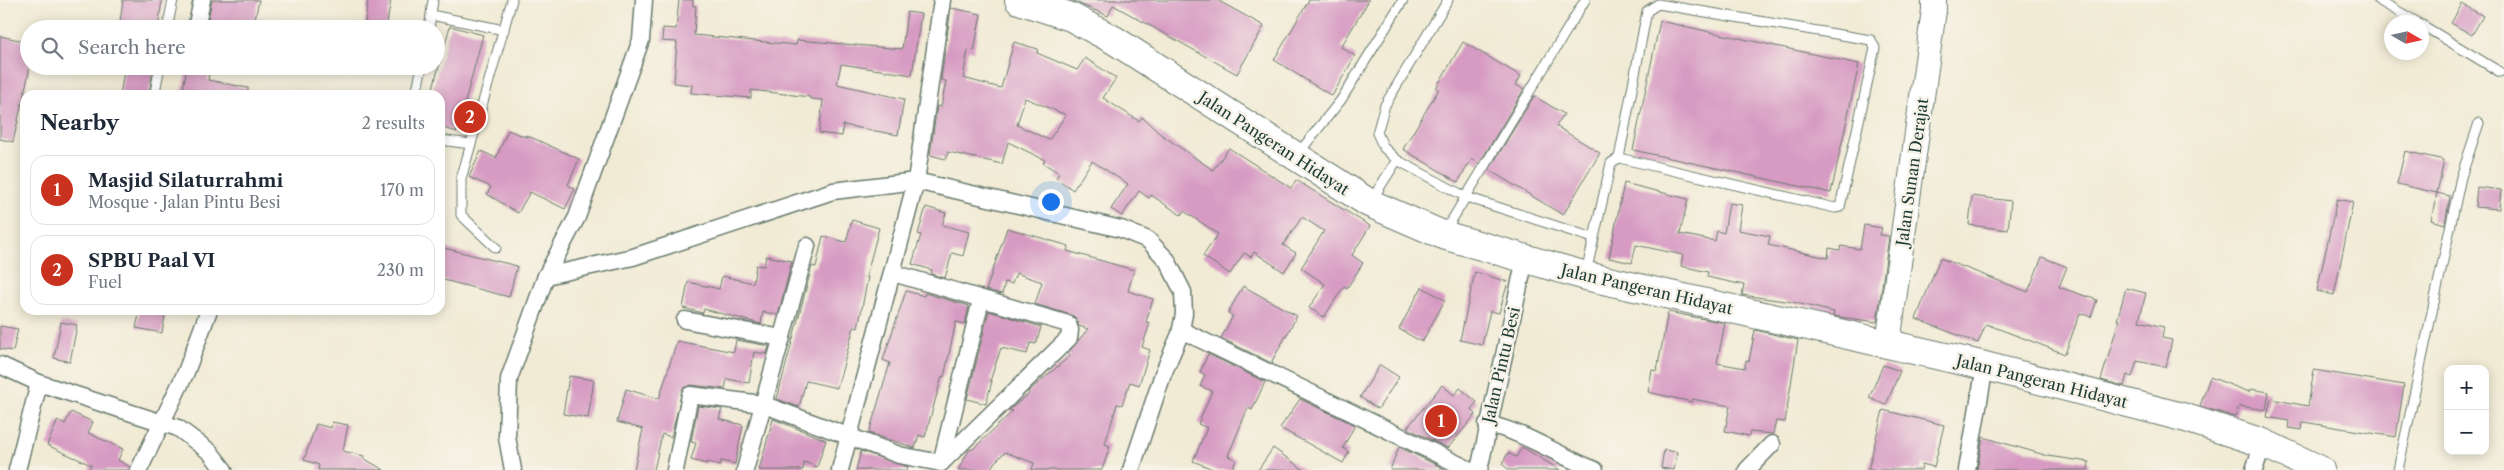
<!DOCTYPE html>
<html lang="en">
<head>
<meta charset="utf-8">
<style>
  body { margin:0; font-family:"Libre Caslon Text",serif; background:#f6f6f7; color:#1f2937 }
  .controls { position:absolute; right:15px; bottom:15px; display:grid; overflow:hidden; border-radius:10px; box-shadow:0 2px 12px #0003 }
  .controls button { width:45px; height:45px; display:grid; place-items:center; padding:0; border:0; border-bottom:1px solid #e0e1e3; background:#fff; color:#1f2937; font:25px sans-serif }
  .compass { position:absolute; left:2384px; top:15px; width:45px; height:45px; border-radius:50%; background:#fff; box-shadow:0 2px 12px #0003; rotate:99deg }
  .you { position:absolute; left:1050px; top:201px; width:18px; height:18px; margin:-12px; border:4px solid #fff; border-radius:50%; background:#1a73e8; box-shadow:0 0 0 8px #1a73e833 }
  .badge { display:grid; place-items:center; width:32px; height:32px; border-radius:50%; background:#c8321e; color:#fff; font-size:16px; font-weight:700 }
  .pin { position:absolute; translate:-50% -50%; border:2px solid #fff; box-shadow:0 1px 5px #0006 }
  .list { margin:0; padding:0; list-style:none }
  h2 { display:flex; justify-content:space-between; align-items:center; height:65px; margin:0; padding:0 20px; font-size:21px }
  h2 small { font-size:16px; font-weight:400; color:#747a83 }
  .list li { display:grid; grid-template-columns:32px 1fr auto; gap:15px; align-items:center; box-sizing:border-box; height:70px; margin:0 10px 10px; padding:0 10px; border:1px solid #e0e1e3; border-radius:15px }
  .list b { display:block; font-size:19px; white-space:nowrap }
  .list p { margin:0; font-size:16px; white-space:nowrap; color:#747a83 }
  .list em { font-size:16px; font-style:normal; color:#747a83 }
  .icon { flex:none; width:28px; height:28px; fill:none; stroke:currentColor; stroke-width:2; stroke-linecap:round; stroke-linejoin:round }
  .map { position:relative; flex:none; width:2504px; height:470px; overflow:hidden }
  .search { position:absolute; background:#fff; box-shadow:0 2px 12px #0003; left:20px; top:20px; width:425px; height:55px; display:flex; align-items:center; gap:12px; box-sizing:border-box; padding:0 18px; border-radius:28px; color:#747a83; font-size:19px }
  .panel { position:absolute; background:#fff; box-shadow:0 2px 12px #0003; left:20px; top:90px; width:425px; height:225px; border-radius:15px }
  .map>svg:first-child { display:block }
  .building { fill:#d79bc3; fill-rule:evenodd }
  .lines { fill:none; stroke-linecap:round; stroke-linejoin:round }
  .lane-casing { stroke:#687a6c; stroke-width:11 }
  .street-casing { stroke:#687a6c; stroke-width:19 }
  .secondary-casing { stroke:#687a6c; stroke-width:26 }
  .highway-casing { stroke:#687a6c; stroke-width:30 }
  .lane { stroke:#fff; stroke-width:9 }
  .street { stroke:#fff; stroke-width:16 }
  .secondary { stroke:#fff; stroke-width:24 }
  .highway { stroke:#fff; stroke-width:28 }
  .labels { text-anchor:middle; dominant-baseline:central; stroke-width:5; stroke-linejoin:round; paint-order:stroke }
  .street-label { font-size:16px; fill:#1f3d34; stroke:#f7f3e8 }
</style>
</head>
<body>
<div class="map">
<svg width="2504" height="470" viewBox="0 0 2504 470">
  <rect width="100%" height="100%" fill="#f7f3e8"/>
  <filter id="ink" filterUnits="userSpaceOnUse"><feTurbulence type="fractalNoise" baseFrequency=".02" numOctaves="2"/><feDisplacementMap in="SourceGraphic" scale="10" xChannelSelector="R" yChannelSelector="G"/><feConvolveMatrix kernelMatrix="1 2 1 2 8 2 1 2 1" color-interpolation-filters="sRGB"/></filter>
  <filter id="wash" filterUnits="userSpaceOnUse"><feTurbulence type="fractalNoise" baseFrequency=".0096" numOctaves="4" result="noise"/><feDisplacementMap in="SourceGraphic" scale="20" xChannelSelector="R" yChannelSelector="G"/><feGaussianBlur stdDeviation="1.12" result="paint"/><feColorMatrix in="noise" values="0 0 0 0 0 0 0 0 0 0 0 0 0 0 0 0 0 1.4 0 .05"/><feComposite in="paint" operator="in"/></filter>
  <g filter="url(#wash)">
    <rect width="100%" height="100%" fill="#f1ebd5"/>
    <g id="blocks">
      <g class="building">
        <path d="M123 0H162L158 29H119Z"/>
        <path d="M212 0H259L253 29H206Z"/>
        <path d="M368 0H391L386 29H364Z"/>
        <path d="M679 0H693V6H696L694 35 796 45 797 40 902 49 907 12 921 14 912 75 841 64 837 84 904 99 898 135 843 125 842 136 819 133 823 100 810 99V97L751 90V98L691 93 692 85 674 83 677 42 662 41 663 28 676 29Z"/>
        <path d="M1071 0H1217L1264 26 1237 74 1113 5 1108 16Z"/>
        <path d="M1309 0H1369L1341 47 1355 56 1332 96 1274 60Z"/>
        <path d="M2462 4 2483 16 2472 35 2451 23Z"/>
        <path d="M951 8 981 14 974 51 968 50 963 78 1001 88 1014 42 1038 49 1037 53 1077 70 1085 58 1116 78 1103 98 1139 121 1142 117 1159 133 1213 170 1229 148 1291 188 1296 180 1370 226 1352 255 1363 263 1347 288 1344 286 1324 317 1309 308 1325 284 1301 268 1324 231 1302 217 1283 245 1296 253 1284 272 1254 252 1251 257 1244 253 1230 274 1203 256 1218 234 1184 211 1181 215 1151 195 1149 198 1139 191 1122 216 1111 209 1128 184 1092 161 1073 190 1056 178 1059 173 1043 163 1045 160 1008 142 1002 164 948 152 946 159 930 155 937 106 941 107 946 81 941 80ZM1025 98 1066 115 1049 140 1017 125Z"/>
        <path d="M1660 21 1859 64 1831 193 1633 150Z"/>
        <path d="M450 26 483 35 457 132 440 127V95H431Z"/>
        <path d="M0 36 29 42V72L13 142 0 139Z"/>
        <path d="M1463 42 1521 76 1516 85 1524 89 1479 164 1472 159 1458 182 1403 149 1439 89 1436 88Z"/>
        <path d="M125 66H153L149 95H120Z"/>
        <path d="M187 66H210L208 80 248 88V95H182Z"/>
        <path d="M1534 96 1564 114 1556 126 1600 153 1563 215 1489 170Z"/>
        <path d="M508 130 526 137V135L579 159 568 185 575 189 565 209 530 192 518 213 487 194 491 187 469 177 481 151 496 158Z"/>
        <path d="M2405 151 2444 160 2437 193 2397 184Z"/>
        <path d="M1624 183 1688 199 1680 234 1715 241 1717 231 1724 233 1729 203 1742 205 1738 230 1770 236 1768 245 1828 258 1829 248 1840 250 1841 246 1860 249 1864 225 1882 228 1880 235 1889 236 1877 322 1833 316 1834 312 1792 302 1742 295 1744 285 1707 277 1708 272 1681 266 1683 255 1636 245 1632 263 1609 258Z"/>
        <path d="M2477 187 2501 190 2499 209 2475 207Z"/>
        <path d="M2437 193 2450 196 2445 224 2431 220Z"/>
        <path d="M1972 196 2011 201 2008 230 1969 225Z"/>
        <path d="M2337 199 2353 202 2334 295 2317 291Z"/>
        <path d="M926 207 946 213 942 225 969 232 963 256 952 253 945 278 931 274 932 270 912 264 921 235 918 234Z"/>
        <path d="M852 220 879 228 866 277H868L858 328 854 327 837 388 806 381 799 407 777 399 812 266 816 267 823 236 846 242Z"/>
        <path d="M1007 228 1069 246 1067 251 1134 270 1128 291 1153 299 1146 322 1150 323 1142 347 1150 350 1139 385 1130 382 1122 405 1117 404 1105 444 1110 446 1102 470H1032L1034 463 1005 452 994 463 990 470H958L969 450 973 449 1013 411 1009 410 1029 394 1028 392 1038 383 1070 356 1068 353 1088 329 1079 326 1075 317 1071 315 1035 304 1042 282 1016 273 1012 284 1005 282 1002 294 986 290Z"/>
        <path d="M440 247 517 266 509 297 440 279Z"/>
        <path d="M766 256 792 261 778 315 763 312 761 324 704 309 703 313 683 308 688 282 719 289 722 276 753 283 756 265 764 266Z"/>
        <path d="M2042 257 2067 267 2059 287 2097 300 2091 317 2080 313 2065 354 1986 324 1978 343 1916 319 1940 258 2028 292Z"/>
        <path d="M1475 272 1508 282 1499 313 1490 311 1482 345 1460 340Z"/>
        <path d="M1243 286 1297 316 1272 361 1273 364 1221 338 1233 316 1228 313Z"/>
        <path d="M1422 287 1445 300 1422 342 1399 329Z"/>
        <path d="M2126 288 2146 293 2139 321 2164 327 2162 338 2172 340 2166 367 2137 361 2132 377 2127 375 2124 386 2101 380 2119 320H2117Z"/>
        <path d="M906 291 924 296 925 293 969 306 965 324 956 322 944 377 942 376 925 437 919 435 915 448 869 433 890 363 883 360Z"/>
        <path d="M140 310H166L162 333 136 328Z"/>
        <path d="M989 311 1041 327 1036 344 1030 343 1027 354 1001 348 990 381H992L986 404 967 399Z"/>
        <path d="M1668 312 1725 323 1717 363 1745 368 1746 360 1749 361 1755 330 1798 340 1785 422 1776 421 1773 434 1750 432 1749 436 1725 431 1730 406 1692 399V402L1648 392 1652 370 1657 371Z"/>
        <path d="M61 322 77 325 70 362 54 358Z"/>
        <path d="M0 326 18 329 13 351 0 349Z"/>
        <path d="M736 340 769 346 767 354 754 352 749 383 727 379 725 389 691 385 683 388 671 437 662 434 654 470H634L643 429 617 422 626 389 659 399 677 341 734 352Z"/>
        <path d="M1208 354 1265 382 1252 410 1248 408 1230 451 1228 456 1236 460 1232 470H1215L1193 461 1207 428 1198 424 1212 391 1200 386 1205 375 1200 372Z"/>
        <path d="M1380 365 1399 377 1378 409 1360 397Z"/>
        <path d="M1883 365 1900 371 1886 405 1869 398Z"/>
        <path d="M2314 370 2404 385 2396 437 2303 422 2302 430 2288 428 2289 421 2267 417 2271 399 2308 406Z"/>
        <path d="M569 376 594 380 588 418 563 414Z"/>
        <path d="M2210 377 2249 392 2250 389 2269 392 2266 410 2239 406 2235 417 2200 406Z"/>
        <path d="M1442 385 1454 395 1460 388 1477 402 1471 409 1476 414 1448 448 1407 428Z"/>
        <path d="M1300 399 1355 425 1343 448 1349 452 1343 463 1280 428Z"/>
        <path d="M698 406 722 409 719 419 743 425 735 464 721 461 720 465 707 462 706 464 691 460 696 443 691 442Z"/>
        <path d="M1883 410 1944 425 1934 467 1922 464 1921 470H1868Z"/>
        <path d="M71 412 93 422 88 433 123 449 118 460 130 467 129 470H89L91 465 47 445 58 420 65 424Z"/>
        <path d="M773 419 826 440 817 467 804 462 803 470H759Z"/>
        <path d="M332 422 348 425 343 451 364 456 363 458 384 470H318L319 465 304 460 316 424 331 428Z"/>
        <path d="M1983 437 2048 456 2089 462 2088 470H1977Z"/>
        <path d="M1399 447 1447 470H1390Z"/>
        <path d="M1522 447 1560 470H1509L1502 464 1508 453 1516 457Z"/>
        <path d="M1273 448 1304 470H1258Z"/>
        <path d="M1664 450 1677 452 1674 470 1661 468Z"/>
        <path d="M861 451 908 467 907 470H856Z"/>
      </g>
    </g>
  </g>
  <g filter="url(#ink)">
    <use href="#blocks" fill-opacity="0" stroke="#687a6c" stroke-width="1"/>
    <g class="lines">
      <defs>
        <g id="lane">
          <path d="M1448 0 1385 105 1377 133 1384 148 1397 160 1466 197 1593 238"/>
          <path d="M2378 0 2417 22"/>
          <path d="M431 15 504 30"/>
          <path d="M2422 25 2500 72"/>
          <path d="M167 29 173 0"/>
          <path d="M429 29 433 0"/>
          <path d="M155 92 160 66"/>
          <path d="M416 95 422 66"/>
          <path d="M440 140 471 144"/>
          <path d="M1297 155 1341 100 1403 0"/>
          <path d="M1371 201 1397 160"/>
          <path d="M1444 233 1585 0"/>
          <path d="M496 248 461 215V179L512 0"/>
          <path d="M1586 273 1611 163 1619 158 1647 11 1658 4 1871 40 1875 48 1840 207 1835 208 1619 158"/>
          <path d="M2398 470 2461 177 2479 123"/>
        </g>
        <g id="street">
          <path d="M196 29 202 0"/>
          <path d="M893 273 1068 324 1070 330 1069 338 941 463"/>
          <path d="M546 276 633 257 833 191 916 181 1121 229 1148 240 1167 260 1183 292 1184 314 1180 334 1163 374 1131 470"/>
          <path d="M685 320 782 338"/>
          <path d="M1181 330 1470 470"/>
          <path d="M0 365 39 383 17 470"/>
          <path d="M39 383 178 428 210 452 224 470"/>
          <path d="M1487 424C1525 432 1559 456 1595 470"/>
          <path d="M941 463 981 300"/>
          <path d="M139 470 186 372 209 310"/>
          <path d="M513 470 507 437 509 379 546 276 577 217 641 40 644 0"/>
          <path d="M675 470 690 395 762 404 899 455 941 463"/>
          <path d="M745 470 807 246"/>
          <path d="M840 470 916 181 942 0"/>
          <path d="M1479 470 1525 259"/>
          <path d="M1747 470 1772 444"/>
          <path d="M1967 470 1985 366"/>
          <path d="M2254 470 2263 443"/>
        </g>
        <path id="secondary" d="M1888 343 1934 10V0"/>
        <path id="highway" d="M1019 0 1071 17 1114 40 1369 203 1443 235 1586 276 1985 366 2186 418 2263 443 2320 470"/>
      </defs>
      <use href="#lane" class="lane-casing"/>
      <use href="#street" class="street-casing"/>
      <use href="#secondary" class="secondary-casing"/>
      <use href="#highway" class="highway-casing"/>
      <use href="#lane" class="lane"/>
      <use href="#street" class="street"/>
      <use href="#secondary" class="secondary"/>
      <use href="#highway" class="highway"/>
    </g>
  </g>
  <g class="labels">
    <g class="street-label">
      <text transform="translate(1274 143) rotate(33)">Jalan Pangeran Hidayat</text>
      <text transform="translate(1912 172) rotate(-82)">Jalan Sunan Derajat</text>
      <text transform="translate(1647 289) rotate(13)">Jalan Pangeran Hidayat</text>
      <text transform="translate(1501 365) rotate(-77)">Jalan Pintu Besi</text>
      <text transform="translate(2042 381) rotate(14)">Jalan Pangeran Hidayat</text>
    </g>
  </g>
</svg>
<div class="controls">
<button>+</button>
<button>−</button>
</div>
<svg class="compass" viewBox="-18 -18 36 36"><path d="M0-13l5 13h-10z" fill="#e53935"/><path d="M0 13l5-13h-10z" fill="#747a83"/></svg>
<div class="you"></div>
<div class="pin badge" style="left:1441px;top:421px">1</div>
<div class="pin badge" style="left:470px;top:117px">2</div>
<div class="search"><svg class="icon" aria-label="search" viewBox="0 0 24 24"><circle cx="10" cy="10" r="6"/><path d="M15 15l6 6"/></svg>Search here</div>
<section class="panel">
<h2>Nearby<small>2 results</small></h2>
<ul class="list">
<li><span class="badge">1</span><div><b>Masjid Silaturrahmi</b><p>Mosque · Jalan Pintu Besi</p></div><em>170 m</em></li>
<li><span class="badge">2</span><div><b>SPBU Paal VI</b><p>Fuel</p></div><em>230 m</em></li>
</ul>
</section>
</div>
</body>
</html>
